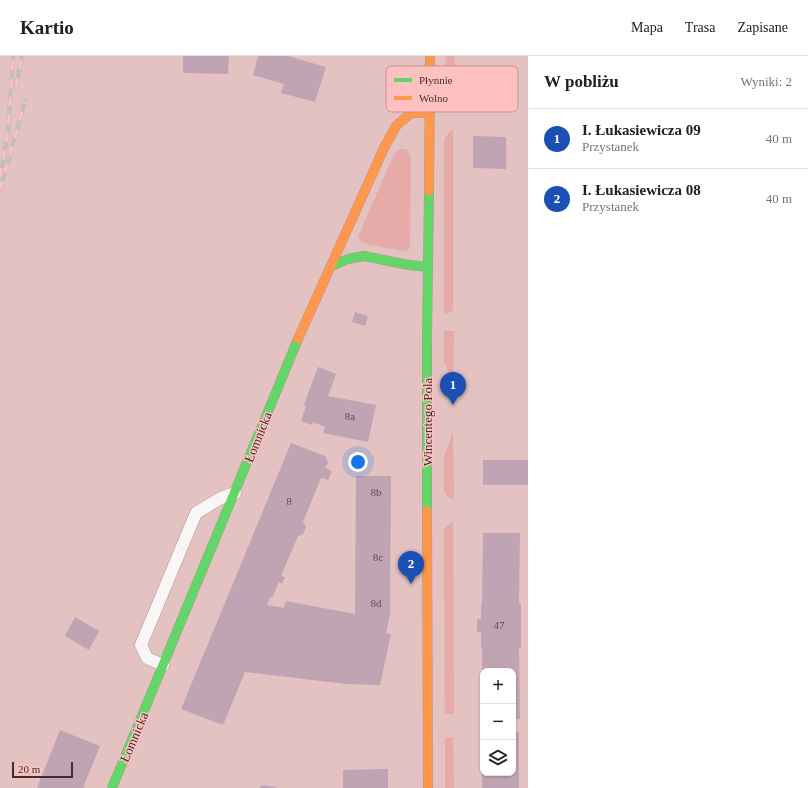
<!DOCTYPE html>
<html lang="pl">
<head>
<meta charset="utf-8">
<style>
  body { margin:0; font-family:"Times New Roman",serif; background:#f6f6f6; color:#202124 }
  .controls { position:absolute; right:12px; bottom:12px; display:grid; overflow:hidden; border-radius:8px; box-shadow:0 1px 3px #0004 }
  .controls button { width:36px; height:36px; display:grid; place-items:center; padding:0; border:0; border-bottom:1px solid #e0e0e0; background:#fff; color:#202124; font:20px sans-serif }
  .scale { position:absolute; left:12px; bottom:10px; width:61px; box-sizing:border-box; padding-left:4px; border:2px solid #452d2d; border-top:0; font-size:11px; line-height:14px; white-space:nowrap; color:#452d2d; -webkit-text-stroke:3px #ffc1c0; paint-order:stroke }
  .you { position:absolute; left:358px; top:406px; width:14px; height:14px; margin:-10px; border:3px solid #fff; border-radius:50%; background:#1a73e8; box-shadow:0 0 0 6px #1a73e833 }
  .badge { display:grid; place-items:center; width:26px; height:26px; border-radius:50%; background:#1a73e8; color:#fff; font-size:13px; font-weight:700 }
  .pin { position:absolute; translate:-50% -33px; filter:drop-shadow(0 1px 2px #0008) }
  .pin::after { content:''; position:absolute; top:21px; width:14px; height:12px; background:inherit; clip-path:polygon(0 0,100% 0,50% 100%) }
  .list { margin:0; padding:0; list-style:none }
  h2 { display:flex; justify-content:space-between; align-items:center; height:52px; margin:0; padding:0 16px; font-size:17px }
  h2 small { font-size:13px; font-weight:400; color:#757577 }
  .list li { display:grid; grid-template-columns:26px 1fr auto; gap:12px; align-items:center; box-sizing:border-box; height:60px; padding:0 16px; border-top:1px solid #e0e0e0 }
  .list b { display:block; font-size:15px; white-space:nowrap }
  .list p { margin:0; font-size:13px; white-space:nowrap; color:#757577 }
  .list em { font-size:13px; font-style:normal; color:#757577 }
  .icon { flex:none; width:22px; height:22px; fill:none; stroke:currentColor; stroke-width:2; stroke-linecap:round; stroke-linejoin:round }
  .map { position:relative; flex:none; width:528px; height:732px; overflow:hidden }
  header { display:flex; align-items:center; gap:24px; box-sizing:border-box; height:56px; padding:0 20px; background:#fff; border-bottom:1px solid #e0e0e0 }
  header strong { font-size:19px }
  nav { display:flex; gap:22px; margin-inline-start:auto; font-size:14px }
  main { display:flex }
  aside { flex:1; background:#fff }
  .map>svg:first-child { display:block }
  .green { fill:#e6aaa9 }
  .building { fill:#c0a4b4 }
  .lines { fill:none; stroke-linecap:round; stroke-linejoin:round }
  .lane-casing { stroke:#b09796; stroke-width:13 }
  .fast-casing { stroke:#b09796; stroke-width:10 }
  .slow-casing { stroke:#b09796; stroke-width:10 }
  .lane { stroke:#fbf6f6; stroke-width:12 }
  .fast { stroke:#63d668; stroke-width:9 }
  .slow { stroke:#ff974d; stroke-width:9 }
  .rail-casing { stroke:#c6bdbd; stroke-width:4.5 }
  .rail { stroke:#ffc1c0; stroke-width:3; stroke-dasharray:9; stroke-linecap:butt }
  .labels { text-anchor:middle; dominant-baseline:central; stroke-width:3; stroke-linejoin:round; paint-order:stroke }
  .number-label { font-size:11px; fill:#644b4f }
  .street-label { font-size:13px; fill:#452d2d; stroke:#ffc1c0 }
  .key { fill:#ffc1c0; stroke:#c79594; stroke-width:1 }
  .key-label { font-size:11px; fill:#452d2d }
</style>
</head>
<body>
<header>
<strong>Kartio</strong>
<nav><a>Mapa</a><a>Trasa</a><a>Zapisane</a></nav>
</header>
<main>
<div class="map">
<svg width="528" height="732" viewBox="0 0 528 732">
  <rect width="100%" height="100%" fill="#e3c2c1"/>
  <g class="green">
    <path d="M446 0H455L454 39C442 28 445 15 446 0Z"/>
    <path d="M453 74V255L444 259V84L449 76Z"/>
    <path d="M400 93H406L411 100 410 189 408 194 403 195 362 187 358 181 394 98Z"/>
    <path d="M444 275H454L453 326 444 305Z"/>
    <path d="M453 375 454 444 448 441 444 436V400Z"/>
    <path d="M453 466 454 658H445L444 474 448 469Z"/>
    <path d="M445 681H453L454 732H445Z"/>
  </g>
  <g class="building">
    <path d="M183 0H229L228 18 183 17Z"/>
    <path d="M258 0H288L326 11 315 46 281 37 284 28 253 19Z"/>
    <path d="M473 80 506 81V113L473 112Z"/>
    <path d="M355 256 368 260 365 270 352 266Z"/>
    <path d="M318 311 336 318 328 340 376 349 368 386 323 377 325 371 313 366 312 369 301 365 306 350 304 349Z"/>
    <path d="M291 387 325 400 328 406 325 412 332 415 328 424 321 422 303 466 306 471 303 478 298 480 281 520 285 521 282 528 279 526 273 540 270 542 267 549 284 552 286 545 355 558 356 420H391L390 559 386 577 391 578 380 629 346 628 245 616 223 669 181 653Z"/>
    <rect x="483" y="404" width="45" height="25"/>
    <path d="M483 477H520L519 548H521V591L519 592 520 663H513V615H482V591H481V576H477V563H481V548H482Z"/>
    <path d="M75 561 99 575 89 594 65 580Z"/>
    <path d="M60 674 100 690 83 732H37Z"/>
    <path d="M513 676H519V732H482V717H513Z"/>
    <path d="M388 713V732H343V714Z"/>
    <path d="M261 729 276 731V732H260Z"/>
  </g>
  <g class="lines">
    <defs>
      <path id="lane" d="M163 609 147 602 141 589 196 457 221 442 235 437"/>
      <g id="fast">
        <path d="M332 210 348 203 364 200 409 209 428 211"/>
        <path d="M427 455V282L429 135"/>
        <path d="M112 732 298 283"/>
      </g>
      <g id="slow">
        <path d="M429 135 430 0"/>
        <path d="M298 283 384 92 396 70 411 57H430"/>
        <path d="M427 455 428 732"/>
      </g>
    </defs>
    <use href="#lane" class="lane-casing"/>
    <use href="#fast" class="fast-casing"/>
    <use href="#slow" class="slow-casing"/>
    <use href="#lane" class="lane"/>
    <use href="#fast" class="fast"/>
    <use href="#slow" class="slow"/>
    <defs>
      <g id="rail">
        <path d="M16 31 22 0"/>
        <path d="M0 121 8 75 13 0"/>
        <path d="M0 134 25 45"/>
      </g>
    </defs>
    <use href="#rail" class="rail-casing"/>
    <use href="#rail" class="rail"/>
  </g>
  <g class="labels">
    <g class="number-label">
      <text x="350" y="360">8a</text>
      <text x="376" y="436">8b</text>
      <text x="289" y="445">8</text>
      <text x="378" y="501">8c</text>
      <text x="376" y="547">8d</text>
      <text x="499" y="569">47</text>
    </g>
    <g class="street-label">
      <text transform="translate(427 366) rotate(-90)">Wincentego Pola</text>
      <text transform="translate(258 381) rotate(-68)">Łomnicka</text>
      <text transform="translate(134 681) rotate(-67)">Łomnicka</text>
    </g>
  </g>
  <rect x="386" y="10" width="132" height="46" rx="6" class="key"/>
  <rect x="394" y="22" width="18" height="4" fill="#63d668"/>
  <rect x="394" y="40" width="18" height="4" fill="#ff974d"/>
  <g class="key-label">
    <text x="419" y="28">Płynnie</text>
    <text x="419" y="46">Wolno</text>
  </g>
</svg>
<div class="controls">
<button>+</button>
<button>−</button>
<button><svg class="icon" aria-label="layers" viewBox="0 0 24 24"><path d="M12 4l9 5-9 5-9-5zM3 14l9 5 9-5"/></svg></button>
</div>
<div class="scale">20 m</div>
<div class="you"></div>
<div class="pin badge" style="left:453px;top:349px;background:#1a4fb4">1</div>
<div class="pin badge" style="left:411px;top:528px;background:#1a4fb4">2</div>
</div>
<aside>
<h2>W pobliżu<small>Wyniki: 2</small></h2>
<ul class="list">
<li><span class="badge" style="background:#1a4fb4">1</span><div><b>I. Łukasiewicza 09</b><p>Przystanek</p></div><em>40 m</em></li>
<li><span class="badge" style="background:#1a4fb4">2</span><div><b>I. Łukasiewicza 08</b><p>Przystanek</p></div><em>40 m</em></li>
</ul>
</aside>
</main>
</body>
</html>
